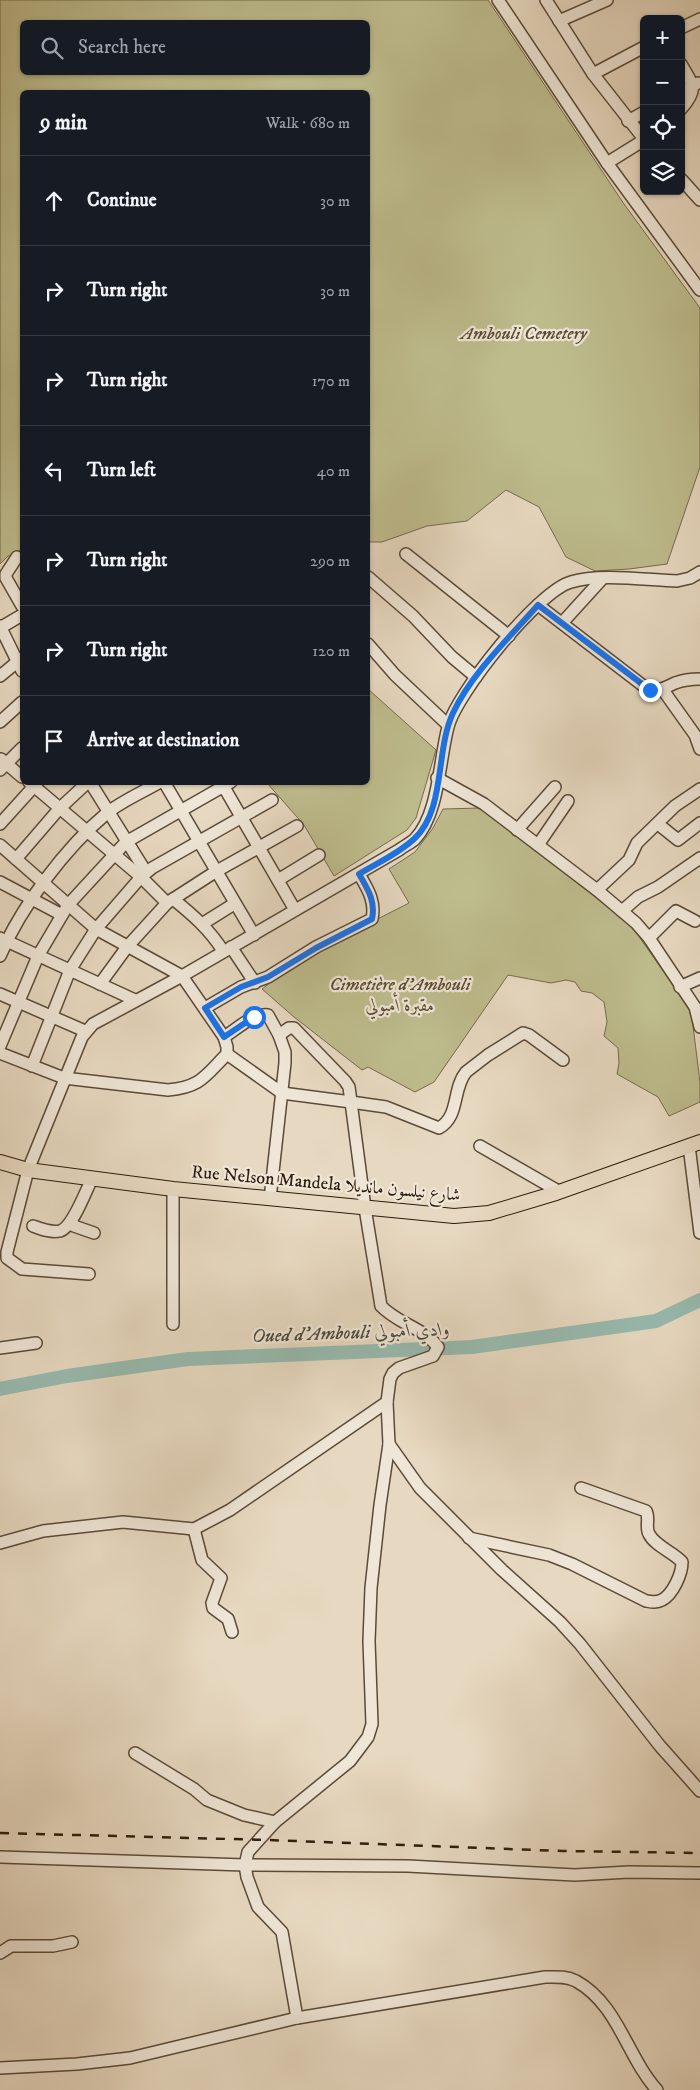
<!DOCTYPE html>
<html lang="en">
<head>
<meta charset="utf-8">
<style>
  body { margin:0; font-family:"IM FELL DW Pica",Amiri,serif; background:#242831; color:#f1f3f6 }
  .controls { position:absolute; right:15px; top:15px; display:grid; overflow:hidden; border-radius:8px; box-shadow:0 1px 4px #0004 }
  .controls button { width:45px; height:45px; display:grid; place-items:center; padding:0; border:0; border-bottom:1px solid #363941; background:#171b24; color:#f1f3f6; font:25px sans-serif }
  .stop { position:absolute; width:15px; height:15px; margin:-11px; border:4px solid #1a73e8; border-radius:50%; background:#fff }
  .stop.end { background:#1a73e8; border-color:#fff; box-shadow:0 1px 5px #0008 }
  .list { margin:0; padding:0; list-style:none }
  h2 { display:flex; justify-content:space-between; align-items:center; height:65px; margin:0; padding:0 20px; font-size:21px }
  h2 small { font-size:16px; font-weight:400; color:#9ea1a6 }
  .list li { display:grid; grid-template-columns:32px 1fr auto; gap:15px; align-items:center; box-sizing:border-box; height:90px; padding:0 20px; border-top:1px solid #363941 }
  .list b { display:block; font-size:19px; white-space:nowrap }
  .list em { font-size:16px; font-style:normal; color:#9ea1a6 }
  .icon { flex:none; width:28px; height:28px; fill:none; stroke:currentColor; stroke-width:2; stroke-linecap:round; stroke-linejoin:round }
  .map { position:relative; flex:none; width:700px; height:2090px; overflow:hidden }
  .search { position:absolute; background:#171b24; box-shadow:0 1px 4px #0004; left:20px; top:20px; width:350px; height:55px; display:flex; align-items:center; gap:12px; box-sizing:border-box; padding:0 18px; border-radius:8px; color:#9ea1a6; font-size:19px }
  .panel { position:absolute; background:#171b24; box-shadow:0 1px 4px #0004; left:20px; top:90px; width:350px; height:695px; border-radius:8px }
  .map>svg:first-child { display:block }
  .green { fill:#bebc8d; stroke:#756b4c; fill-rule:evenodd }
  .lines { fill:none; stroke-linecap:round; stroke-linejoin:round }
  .river { stroke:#97baaf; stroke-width:14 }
  .minor-casing { stroke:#5b4a38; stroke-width:14 }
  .major-casing { stroke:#2c1a0b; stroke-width:16 }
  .minor { stroke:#efe6d7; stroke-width:11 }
  .major { stroke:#e7d9c1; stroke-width:14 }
  .rail { stroke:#2c1a0b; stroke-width:2.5; stroke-dasharray:9 9; stroke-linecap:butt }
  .route { stroke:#1a73e8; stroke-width:6 }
  .labels { text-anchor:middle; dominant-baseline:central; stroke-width:4.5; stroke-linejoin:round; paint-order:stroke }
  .park-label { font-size:18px; font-style:italic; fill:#584b32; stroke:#efe6d7 }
  .street-label { font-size:18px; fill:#2c1a0b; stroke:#efe6d7 }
  .water-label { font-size:19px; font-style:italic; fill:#4c4a3c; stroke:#efe6d7 }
</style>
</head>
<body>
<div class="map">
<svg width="700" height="2090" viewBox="0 0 700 2090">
  <rect width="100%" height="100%" fill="#e7d9c1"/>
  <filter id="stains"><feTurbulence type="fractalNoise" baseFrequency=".004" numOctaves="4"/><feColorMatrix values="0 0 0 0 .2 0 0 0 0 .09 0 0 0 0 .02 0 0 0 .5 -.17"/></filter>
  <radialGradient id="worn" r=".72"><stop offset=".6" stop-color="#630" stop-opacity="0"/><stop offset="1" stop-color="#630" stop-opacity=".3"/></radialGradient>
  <g class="green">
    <path d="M0 0H488L624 204 700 308V467L667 564 629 569 595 571 566 557 539 507 506 490 467 521 427 526 382 542H368V92H22V556H8L0 564ZM22 22H368V72H22Z"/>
    <path d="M368 689 436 750 416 818 407 830 334 876 304 825 267 783 368 782Z"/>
    <path d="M480 808 630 924 691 1010 700 1082V1102L669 1116 658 1097 617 1074 619 1063 618 1048 604 1036 607 1022 604 1002 592 993 581 991 575 982 566 980 551 983 508 975 434 1082 415 1092 368 1067 362 1070 294 1017 262 989 305 956 409 903 389 869 415 852 433 828 443 809Z"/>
  </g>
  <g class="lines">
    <path class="river" d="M0 1389 67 1376 188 1359 472 1347 656 1321 700 1300"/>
    <defs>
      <g id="minor">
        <path d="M498 0 607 163 700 290"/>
        <path d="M546 0 593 74"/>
        <path d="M559 21 607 0"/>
        <path d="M681 28 700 19"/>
        <path d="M644 47 593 74 644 139"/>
        <path d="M681 64C693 85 699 89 681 109"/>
        <path d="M681 92 698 83"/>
        <path d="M628 121 644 112"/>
        <path d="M607 163 644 140"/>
        <path d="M681 179 700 200"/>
        <path d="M406 554 509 636"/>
        <path d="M17 557 6 574V578L22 606"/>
        <path d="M368 577 413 616 452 657 476 677"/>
        <path d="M538 605 650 691C661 691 666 687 675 683 683 680 691 679 700 679"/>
        <path d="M562 623 602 579"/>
        <path d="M0 626 22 671"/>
        <path d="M0 628 22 615"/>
        <path d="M368 644 395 675 448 725"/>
        <path d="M0 676 22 658"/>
        <path d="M663 690 695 735 700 749"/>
        <path d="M0 722 22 702"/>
        <path d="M1 759 22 777"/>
        <path d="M0 770 22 748"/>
        <path d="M437 778 484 804 597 890 636 923 649 938 695 1007 700 1027"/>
        <path d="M29 782 141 877 167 903"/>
        <path d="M90 782 146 872"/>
        <path d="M164 782 254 935"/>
        <path d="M221 782 295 910"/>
        <path d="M0 824 37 783"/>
        <path d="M658 824 678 840 700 823"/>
        <path d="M517 830 555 787"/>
        <path d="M0 845 96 929 182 976 224 1037 227 1047V1054C205 1076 201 1087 168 1090L64 1078 0 1053"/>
        <path d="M538 845 568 801"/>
        <path d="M16 859 59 809 88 782"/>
        <path d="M278 880 319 855"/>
        <path d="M0 882 62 915"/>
        <path d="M597 890 629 860 637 843 675 806 700 789"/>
        <path d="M173 899C193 915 210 930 223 951"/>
        <path d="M622 911 638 897 658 887 700 858"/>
        <path d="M202 924 234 904"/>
        <path d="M0 938 135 1000"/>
        <path d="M649 938 676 911 695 921"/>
        <path d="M231 947 255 983"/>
        <path d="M0 956C21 907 65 848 107 813 122 801 143 792 160 782"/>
        <path d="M100 984 127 947 167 903 215 872 297 826"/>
        <path d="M680 987 700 978"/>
        <path d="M0 994 85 1031"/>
        <path d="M205 1008 241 987 268 977 316 947 372 919C376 901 367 888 359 874"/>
        <path d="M279 1035 289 1028H294L345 1081 349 1087 351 1102 386 1107 439 1128C460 1116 452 1089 466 1072L488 1055 523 1033 529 1035 563 1060"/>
        <path d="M224 1037C237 1029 253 1013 268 1015L279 1035 285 1052V1063L270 1199"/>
        <path d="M0 1046 38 956 68 905 126 842 231 782"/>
        <path d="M227 1054 282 1093 351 1102 365 1208 381 1306C398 1324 424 1328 438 1347L433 1356 399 1368 393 1373 390 1379 387 1402 389 1444 380 1505 371 1588 369 1641 372 1724 368 1737 350 1761 275 1822 248 1852 245 1865 247 1877 258 1907 282 1932 297 2018"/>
        <path d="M32 1066 70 970 96 929 141 877 152 868 272 800"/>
        <path d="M480 1146 560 1192"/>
        <path d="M689 1146 700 1233"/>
        <path d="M72 1222 74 1226 94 1233"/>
        <path d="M33 1226C41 1229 51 1233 60 1231 73 1227 85 1192 92 1179"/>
        <path d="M89 1274 22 1269 7 1258V1252L28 1170 82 1037 93 1024 182 976 399 850C404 846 411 843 415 839 439 814 439 761 448 727 456 694 538 591 571 582 599 573 647 580 677 581L690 578 700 572"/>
        <path d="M173 1324V1189"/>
        <path d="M0 1348 36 1343"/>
        <path d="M389 1444 420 1488 502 1570 560 1622 580 1644 660 1746 700 1791"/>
        <path d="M194 1529 202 1560 221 1578 212 1603 213 1608 228 1619 232 1632"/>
        <path d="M469 1538 549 1555 572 1564 646 1601C652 1602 656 1603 662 1600 673 1594 682 1574 682 1562 673 1552 655 1546 649 1534 645 1527 650 1518 646 1511L581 1488"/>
        <path d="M0 1543 43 1531 123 1522 194 1529 230 1510 387 1402"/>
        <path d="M135 1753 194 1789 207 1800 244 1815 275 1822"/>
        <path d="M0 1857 245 1865 408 1866 575 1875 629 1872 700 1873"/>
        <path d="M0 1953 11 1946H53L72 1942"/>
        <path d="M0 2068 77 2064 130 2058 297 2018 545 1977C556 1977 566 1976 576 1981 618 2004 627 2057 657 2090"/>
      </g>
      <path id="major" d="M0 1162 28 1170 173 1189 454 1216 489 1213 556 1193 700 1142"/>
    </defs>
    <use href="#minor" class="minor-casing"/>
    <use href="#major" class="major-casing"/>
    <use href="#minor" class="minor"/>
    <use href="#major" class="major"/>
    <path class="rail" d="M0 1833 268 1840 563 1851 700 1853"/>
  </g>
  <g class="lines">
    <path class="route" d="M254 1017 224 1037 205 1008 241 987 268 977 316 948 372 919C376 901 367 888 359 874 377 863 398 854 414 839 446 810 435 751 453 713 471 674 510 637 538 605L650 690"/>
  </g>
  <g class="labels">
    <g class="park-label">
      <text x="524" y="334">Ambouli Cemetery</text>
      <text x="400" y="985">Cimetière d'Ambouli<tspan x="400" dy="21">مقبرة أمبولي</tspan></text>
    </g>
    <g class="street-label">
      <text transform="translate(326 1184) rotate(5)">Rue Nelson Mandela شارع نيلسون مانديلا</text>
    </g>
    <g class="water-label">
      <text transform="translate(351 1333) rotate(-2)">Oued d'Ambouli وادي أمبولي</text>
    </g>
  </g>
  <rect width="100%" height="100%" filter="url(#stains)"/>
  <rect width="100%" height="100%" fill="url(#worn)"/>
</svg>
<div class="controls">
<button>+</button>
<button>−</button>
<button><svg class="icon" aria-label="locate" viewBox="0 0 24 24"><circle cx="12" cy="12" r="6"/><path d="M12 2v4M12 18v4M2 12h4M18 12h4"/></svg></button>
<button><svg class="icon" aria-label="layers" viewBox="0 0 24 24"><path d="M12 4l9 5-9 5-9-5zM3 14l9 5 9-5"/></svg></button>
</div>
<div class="stop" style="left:254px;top:1017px"></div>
<div class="stop end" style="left:650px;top:690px"></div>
<div class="search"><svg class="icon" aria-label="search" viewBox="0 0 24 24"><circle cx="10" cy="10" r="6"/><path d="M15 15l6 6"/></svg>Search here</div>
<section class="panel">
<h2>9 min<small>Walk · 680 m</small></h2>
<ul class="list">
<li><svg class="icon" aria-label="ahead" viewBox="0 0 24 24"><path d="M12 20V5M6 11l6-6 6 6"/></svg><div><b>Continue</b></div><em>30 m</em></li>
<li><svg class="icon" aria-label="right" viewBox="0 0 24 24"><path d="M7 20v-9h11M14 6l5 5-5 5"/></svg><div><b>Turn right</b></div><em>30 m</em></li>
<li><svg class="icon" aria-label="right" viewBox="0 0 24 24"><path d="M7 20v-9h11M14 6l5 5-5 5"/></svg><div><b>Turn right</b></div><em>170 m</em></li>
<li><svg class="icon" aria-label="left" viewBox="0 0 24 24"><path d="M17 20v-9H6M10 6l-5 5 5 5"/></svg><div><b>Turn left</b></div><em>40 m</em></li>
<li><svg class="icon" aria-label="right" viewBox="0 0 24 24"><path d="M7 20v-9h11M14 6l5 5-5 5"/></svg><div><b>Turn right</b></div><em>290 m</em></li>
<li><svg class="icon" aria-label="right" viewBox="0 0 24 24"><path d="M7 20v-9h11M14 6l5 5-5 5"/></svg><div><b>Turn right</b></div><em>120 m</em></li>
<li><svg class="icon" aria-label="arrive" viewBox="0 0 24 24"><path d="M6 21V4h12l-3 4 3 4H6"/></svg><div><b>Arrive at destination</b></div></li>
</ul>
</section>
</div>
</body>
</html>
